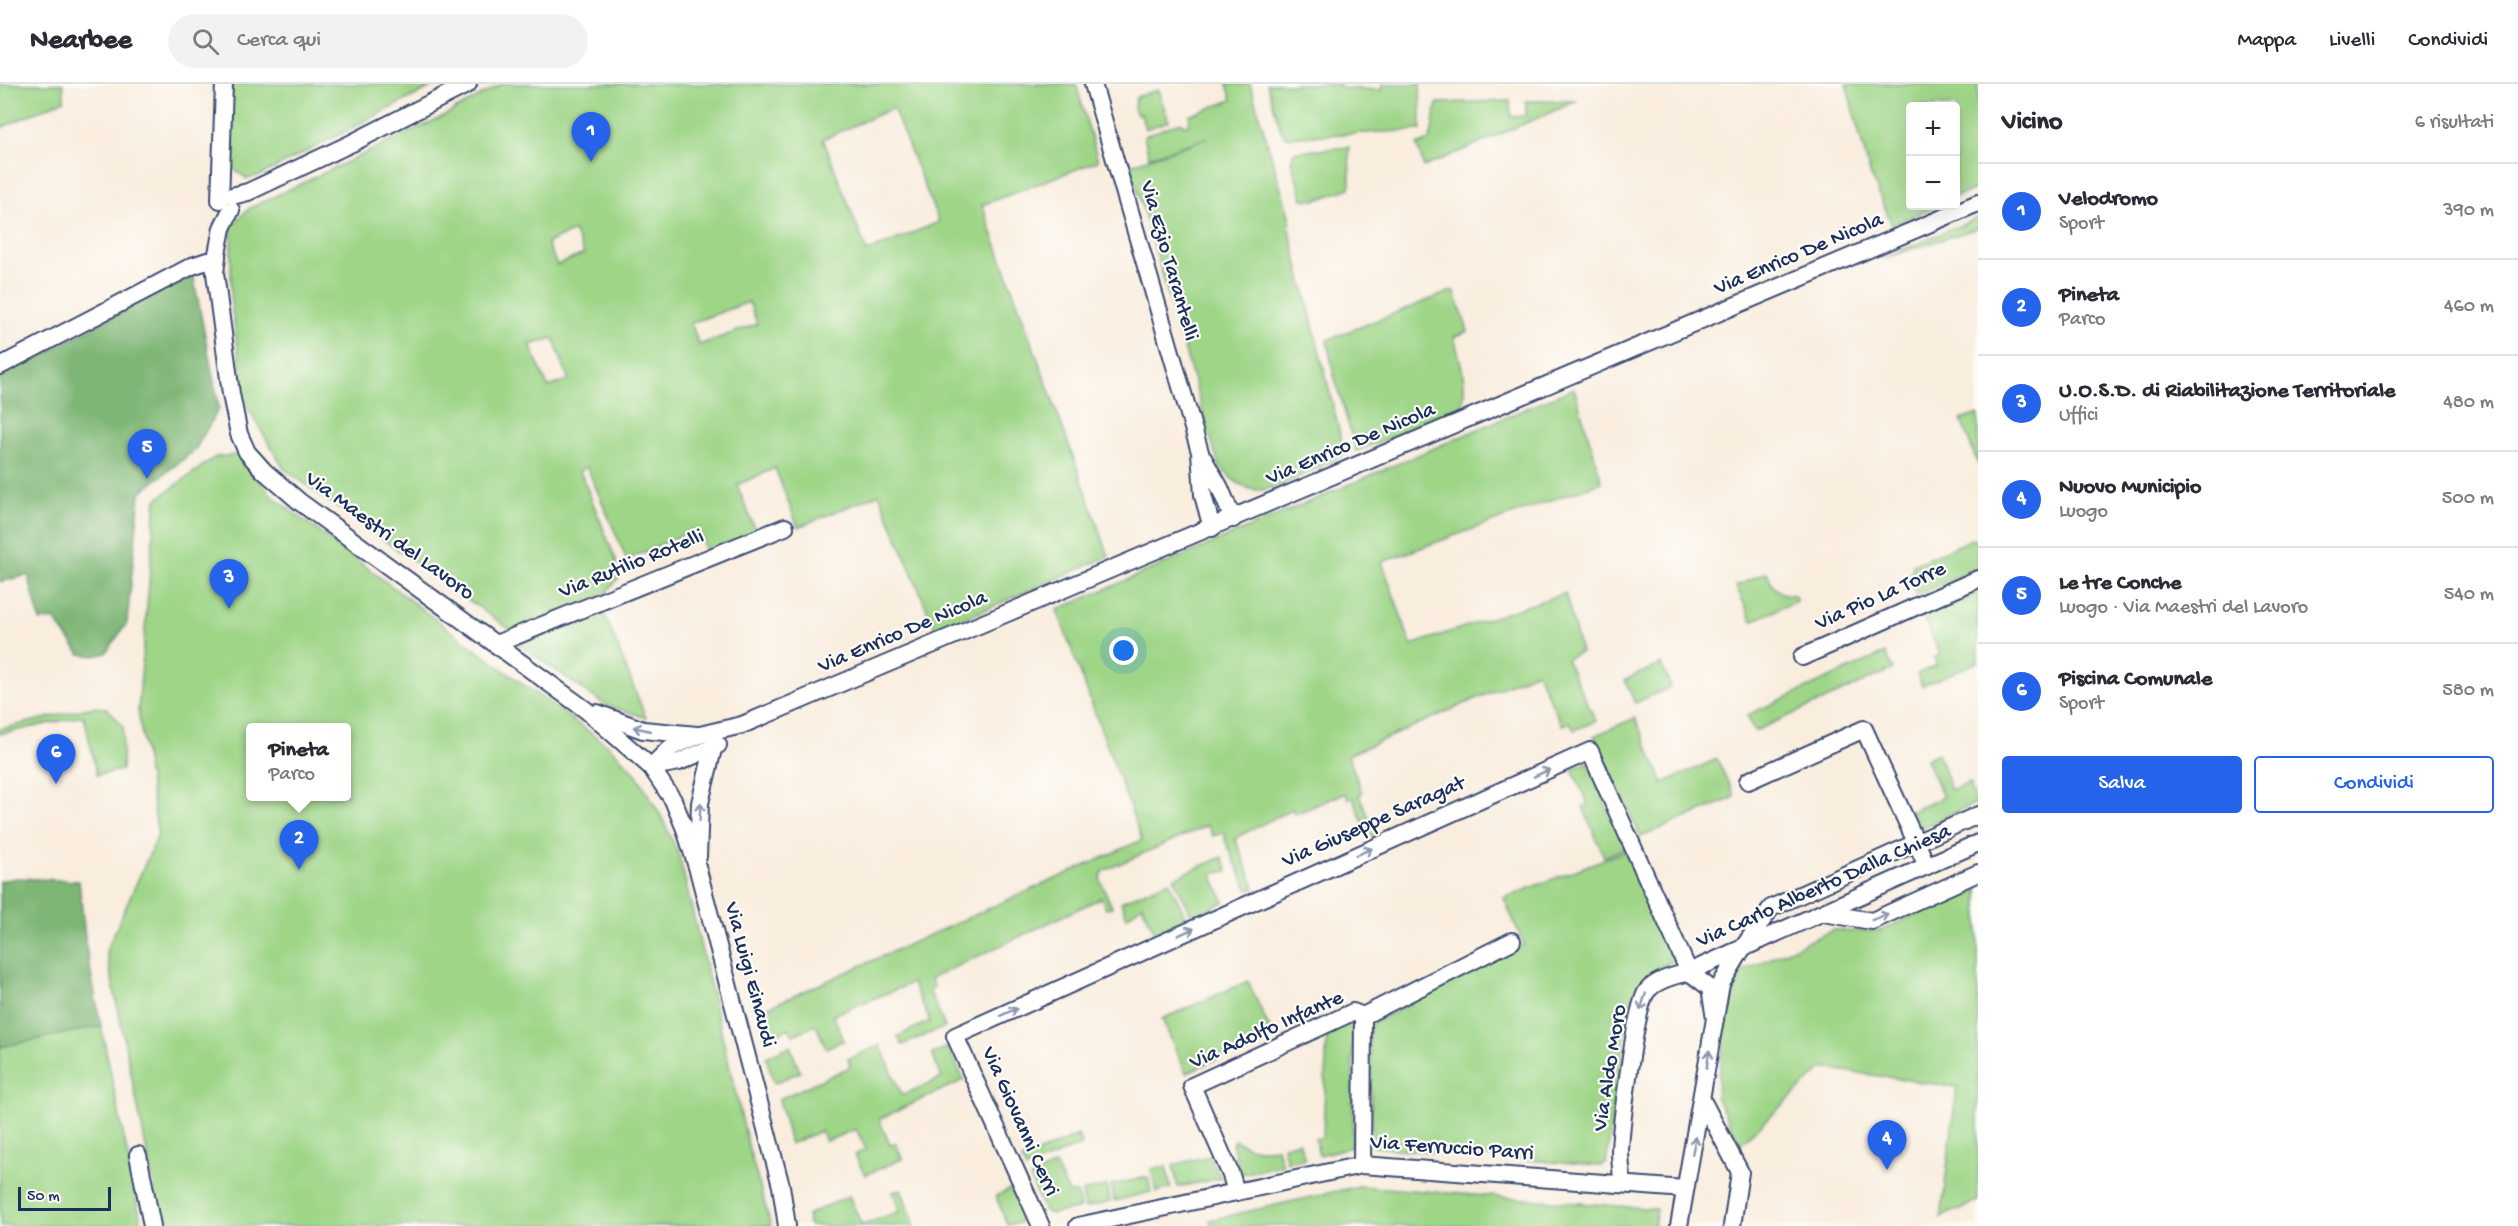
<!DOCTYPE html>
<html lang="it">
<head>
<meta charset="utf-8">
<style>
  body { margin:0; font-family:"Gochi Hand",sans-serif; background:#f2f2f3; color:#2b2b33 }
  .controls { position:absolute; right:18px; top:18px; display:grid; overflow:hidden; border-radius:6px; box-shadow:0 6px 24px #0002 }
  .controls button { width:54px; height:54px; display:grid; place-items:center; padding:0; border:0; border-bottom:2px solid #e1e1e2; background:#fff; color:#2b2b33; font:30px sans-serif }
  .scale { position:absolute; left:18px; bottom:15px; width:93px; box-sizing:border-box; padding-left:6px; border:3px solid #1b2f5e; border-top:0; font-size:16px; line-height:21px; white-space:nowrap; color:#1b2f5e; -webkit-text-stroke:4px #fdfcf7; paint-order:stroke }
  .you { position:absolute; left:1124px; top:567px; width:21px; height:21px; margin:-15px; border:4px solid #fff; border-radius:50%; background:#1a73e8; box-shadow:0 0 0 9px #1a73e833 }
  .badge { display:grid; place-items:center; width:39px; height:39px; border-radius:50%; background:#2563eb; color:#fff; font-size:20px; font-weight:700 }
  .pin { position:absolute; translate:-50% -50px; filter:drop-shadow(0 2px 3px #0008) }
  .pin::after { content:''; position:absolute; top:32px; width:21px; height:18px; background:inherit; clip-path:polygon(0 0,100% 0,50% 100%) }
  .popup { position:absolute; left:246px; top:639px; width:105px; height:78px; box-sizing:border-box; display:grid; place-content:center; border-radius:6px; background:#fff; filter:drop-shadow(0 2px 4px #0005); font-size:20px; white-space:nowrap; color:#7c7c81 }
  .popup b { font-size:22px; color:#2b2b33 }
  .popup::after { content:''; position:absolute; left:50%; top:100%; margin-left:-12px; border:12px solid transparent; border-top-color:#fff }
  .list { margin:0; padding:0; list-style:none }
  h2 { display:flex; justify-content:space-between; align-items:center; height:78px; margin:0; padding:0 24px; font-size:26px }
  h2 small { font-size:20px; font-weight:400; color:#7c7c81 }
  .list li { display:grid; grid-template-columns:39px 1fr auto; gap:18px; align-items:center; box-sizing:border-box; height:96px; padding:0 24px; border-top:2px solid #e1e1e2 }
  .list b { display:block; font-size:22px; white-space:nowrap }
  .list p { margin:0; font-size:20px; white-space:nowrap; color:#7c7c81 }
  .list em { font-size:20px; font-style:normal; color:#7c7c81 }
  .actions { display:flex; gap:12px; padding:18px 24px }
  .actions a { flex:1; padding:14px 0; border:2px solid #2563eb; border-radius:6px; text-align:center; font-size:21px; color:#2563eb }
  .actions .main { background:#2563eb; color:#fff }
  .icon { flex:none; width:33px; height:33px; fill:none; stroke:currentColor; stroke-width:2; stroke-linecap:round; stroke-linejoin:round }
  .map { position:relative; flex:none; width:1978px; height:1142px; overflow:hidden }
  header { display:flex; align-items:center; gap:36px; box-sizing:border-box; height:84px; padding:0 30px; background:#fff; border-bottom:2px solid #e1e1e2 }
  header strong { font-size:28px }
  nav { display:flex; gap:33px; margin-inline-start:auto; font-size:21px }
  .search { width:420px; height:54px; background:#f2f2f3; display:flex; align-items:center; gap:15px; box-sizing:border-box; padding:0 21px; border-radius:33px; color:#7c7c81; font-size:22px }
  main { display:flex }
  aside { flex:1; background:#fff }
  .map>svg:first-child { display:block }
  .green { fill:#9ed587; stroke:#5c8272; stroke-width:1.5; fill-rule:evenodd }
  .forest { fill:#7eb674; stroke:#4c7269; stroke-width:1.5 }
  .lines { fill:none; stroke-linecap:round; stroke-linejoin:round }
  .minor-casing { stroke:#3c4c71; stroke-width:20 }
  .minor { stroke:#fff; stroke-width:16 }
  .oneway { stroke:#8d97ae }
  .labels { text-anchor:middle; dominant-baseline:central; stroke-width:4.5; stroke-linejoin:round; paint-order:stroke }
  .street-label { font-size:22px; fill:#1b2f5e; stroke:#fdfcf7 }
</style>
</head>
<body>
<header>
<strong>Nearbee</strong>
<div class="search"><svg class="icon" aria-label="search" viewBox="0 0 24 24"><circle cx="10" cy="10" r="6"/><path d="M15 15l6 6"/></svg>Cerca qui</div>
<nav><a>Mappa</a><a>Livelli</a><a>Condividi</a></nav>
</header>
<main>
<div class="map">
<svg width="1978" height="1142" viewBox="0 0 1978 1142">
  <rect width="100%" height="100%" fill="#fdfcf7"/>
  <filter id="ink" filterUnits="userSpaceOnUse"><feTurbulence type="fractalNoise" baseFrequency=".0167" numOctaves="2"/><feDisplacementMap in="SourceGraphic" scale="12" xChannelSelector="R" yChannelSelector="G"/><feConvolveMatrix kernelMatrix="1 2 1 2 8 2 1 2 1" color-interpolation-filters="sRGB"/></filter>
  <filter id="wash" filterUnits="userSpaceOnUse"><feTurbulence type="fractalNoise" baseFrequency=".008" numOctaves="4" result="noise"/><feDisplacementMap in="SourceGraphic" scale="24" xChannelSelector="R" yChannelSelector="G"/><feGaussianBlur stdDeviation="1.35" result="paint"/><feColorMatrix in="noise" values="0 0 0 0 0 0 0 0 0 0 0 0 0 0 0 0 0 1.4 0 .05"/><feComposite in="paint" operator="in"/></filter>
  <g filter="url(#wash)">
    <rect width="100%" height="100%" fill="#f9edde"/>
    <g class="green">
      <path d="M0 0H63L64 16 0 44Z"/>
      <path d="M229 0H437L261 91 247 95 234 85 226 69Z"/>
      <path d="M502 0H1076L1098 77 982 121 1109 472 936 547 879 410 798 443 775 384 737 401 756 448 706 467 697 444 627 476 587 383 580 387 616 476 618 495 604 511 512 547 284 385 246 321 231 219V141L250 124 440 34ZM893 24 939 138 867 168 823 55ZM574 147 584 170 557 181 547 159ZM749 218 757 240 699 261 691 239ZM553 254 569 296 548 303 530 261Z"/>
      <path d="M1227 0H1250L1291 139 1288 141 1345 370C1325 379 1278 406 1259 406 1242 406 1227 392 1218 379L1130 81 1207 54 1149 73 1144 52 1181 38 1184 41H1189L1190 31 1232 16Z"/>
      <path d="M1267 0H1340L1341 4 1381 6 1382 0H1420L1421 46 1286 53 1281 47Z"/>
      <path d="M1846 0H1978V104L1956 113V22H1910V122H1937L1892 141 1870 89Z"/>
      <path d="M1158 6 1169 37 1145 45 1141 30 1137 31 1134 23 1136 13Z"/>
      <path d="M1510 17 1511 33 1526 32V17H1577L1424 83 1417 61 1429 56C1435 44 1432 30 1438 19Z"/>
      <path d="M1349 63 1350 104 1316 116 1303 115 1291 77 1294 68Z"/>
      <path d="M1978 134V144L1881 175Z"/>
      <path d="M1454 206 1468 247 1454 253C1460 277 1469 301 1461 326L1356 367 1334 291 1327 256Z"/>
      <path d="M1574 304 1602 398 1382 478 1411 561 1565 509 1581 568 1566 575 1596 637 1574 646 1570 638 1562 641 1537 588 1348 671 1362 709 1359 711 1376 750 1369 753 1353 714 1348 715 1345 709 1295 730 1292 725 1235 754 1255 804 1248 806 1225 756V748L1213 752 1208 741 1103 787 1100 796 1112 823 1106 824 1101 814 930 895 934 903 929 906 945 943 902 961 898 952 930 937 912 899 833 931 844 956 826 964 816 941 793 951 789 944 766 956 760 927 1142 756 1057 526Z"/>
      <path d="M1978 330V381L1961 336Z"/>
      <path d="M238 371 272 412 480 569 609 662 637 691 660 730 679 771 749 1065 771 1142H162L106 867 158 751 138 627 156 416 215 373ZM251 644H347V712H251Z"/>
      <path d="M1972 455 1978 457V484L1917 511 1910 495 1913 481Z"/>
      <path d="M1767 488C1772 503 1777 511 1794 511L1797 517 1752 537 1736 502Z"/>
      <path d="M1978 505V578L1922 602 1917 590 1937 581 1934 574 1940 570 1922 531Z"/>
      <path d="M602 524 646 634 604 620 517 559Z"/>
      <path d="M1885 569 1893 585 1755 647 1747 631Z"/>
      <path d="M1661 580 1671 603 1635 619 1625 596Z"/>
      <path d="M93 623 107 624 123 642 122 686 97 691 84 632 0 650V645Z"/>
      <path d="M1635 634 1663 699 1717 675 1735 713 1641 753 1594 652Z"/>
      <path d="M1938 669 1951 706 1970 699 1976 719 1920 745 1911 727 1943 713 1926 675Z"/>
      <path d="M1588 678 1625 764 1604 773 1583 723 1588 720 1572 685Z"/>
      <path d="M1625 767 1674 876C1646 891 1638 899 1628 929L1606 1080 1599 1082 1374 1063 1372 1059 1370 945 1374 938 1524 861 1504 814Z"/>
      <path d="M1222 773 1228 787 1212 790 1224 818 1192 832 1174 794Z"/>
      <path d="M1169 797 1186 834 1155 849 1142 821 1127 833 1121 818Z"/>
      <path d="M1978 801V1117L1941 1133 1957 1003 1823 984 1740 1060 1716 1013 1732 903 1738 889 1833 846 1880 847Z"/>
      <path d="M1248 897 1272 950 1186 989 1162 935Z"/>
      <path d="M1344 940 1348 941 1353 945V1058L1351 1063 1319 1071 1315 1055 1323 1053 1327 949Z"/>
      <path d="M101 942 142 1142H0V963Z"/>
      <path d="M880 961 902 1011 942 994 932 970 948 963 964 996 879 1035 890 1061 896 1059 902 1075 865 1091 855 1071 866 1065 856 1045 826 1057 821 1047 790 1060 779 1015 850 983 848 975Z"/>
      <path d="M790 962 800 988 774 999 766 973Z"/>
      <path d="M1078 1051 1082 1060 1026 1085 1022 1076Z"/>
      <path d="M1236 1056C1250 1066 1260 1066 1277 1064L1282 1081 1240 1090 1232 1059Z"/>
      <path d="M1299 1058 1305 1075 1287 1078 1283 1062Z"/>
      <path d="M1209 1072 1221 1094 1178 1103 1173 1081Z"/>
      <path d="M1055 1081 1069 1109H1077L1080 1124 1052 1130 1044 1127 1031 1095 1033 1091Z"/>
      <path d="M1166 1082 1171 1104 1156 1108 1151 1085Z"/>
      <path d="M1148 1093 1151 1108 1114 1117 1111 1101Z"/>
      <path d="M1107 1102 1110 1118 1085 1124 1082 1108Z"/>
      <path d="M1359 1102 1657 1125 1654 1142H1211L1210 1136Z"/>
      <path d="M1013 1104 1024 1129 1019 1139 1007 1141 996 1112Z"/>
      <path d="M901 1105 915 1142H809L807 1131 849 1112 862 1141 900 1127 893 1108Z"/>
    </g>
    <g class="forest">
      <path d="M193 190 219 324 195 366 140 409 127 539 106 569 95 572 80 570 54 535 40 537 28 491 0 498V293Z"/>
      <path d="M17 794 79 797 86 863 101 942 0 963V797Z"/>
    </g>
  </g>
  <g filter="url(#ink)">
    <g class="lines">
      <defs>
        <g id="minor">
          <path d="M1093 0 1200 368 1203 411 1212 444"/>
          <path d="M232 112 248 108 352 59 468 0"/>
          <path d="M220 116 224 0"/>
          <path d="M217 173 215 189 231 310 239 350 247 368 264 387 300 418 586 626 651 683 673 716 685 745 698 786 781 1102 787 1142"/>
          <path d="M210 178 216 175 222 144 231 126"/>
          <path d="M0 282 192 182 207 177"/>
          <path d="M1203 374 1220 404 1233 435"/>
          <path d="M496 560 785 443"/>
          <path d="M1802 573 1978 495"/>
          <path d="M597 629 643 646 697 651"/>
          <path d="M651 683 670 664 700 651 742 641 1978 119"/>
          <path d="M651 683 679 678 718 661"/>
          <path d="M1748 697 1864 645 1927 782"/>
          <path d="M698 773 700 719 713 665"/>
          <path d="M1823 829 1872 837 1978 789"/>
          <path d="M1702 1016 1740 1088 1732 1142"/>
          <path d="M138 1071 152 1142"/>
          <path d="M1362 1081 1363 932"/>
          <path d="M1622 1100C1622 1089 1620 1078 1620 1067 1621 1042 1635 923 1647 907 1657 895 1675 892 1689 888L1978 759"/>
          <path d="M1236 1108 1231 1091 1192 1002 1353 928 1363 932 1512 857"/>
          <path d="M1041 1142 955 952 1590 667 1689 888 1710 904 1715 935"/>
          <path d="M1078 1142 1362 1081 1685 1105"/>
          <path d="M1679 1142 1721 900 1742 865 1771 824 1978 731"/>
        </g>
      </defs>
      <use href="#minor" class="minor-casing"/>
      <use href="#minor" class="minor"/>
    </g>
    <defs><path id="oneway-shaft" d="M-6 0H5M1.5-3L5.5 0L1.5 3" fill="none" stroke-width="1.6" stroke-linecap="round" stroke-linejoin="round" transform="scale(1.5)"/></defs>
    <g class="oneway">
      <use href="#oneway-shaft" transform="translate(642 645) rotate(-167)"/>
      <use href="#oneway-shaft" transform="translate(1542 689) rotate(-24)"/>
      <use href="#oneway-shaft" transform="translate(700 728) rotate(-87)"/>
      <use href="#oneway-shaft" transform="translate(1364 768) rotate(-24)"/>
      <use href="#oneway-shaft" transform="translate(1880 833) rotate(-20)"/>
      <use href="#oneway-shaft" transform="translate(1186 848) rotate(-24)"/>
      <use href="#oneway-shaft" transform="translate(1643 918) rotate(108)"/>
      <use href="#oneway-shaft" transform="translate(1009 928) rotate(-24)"/>
      <use href="#oneway-shaft" transform="translate(1708 975) rotate(-81)"/>
      <use href="#oneway-shaft" transform="translate(1694 1061) rotate(-79)"/>
    </g>
  </g>
  <g class="labels">
    <g class="street-label">
      <text transform="translate(1799 171) rotate(-23)">Via Enrico De Nicola</text>
      <text transform="translate(1168 177) rotate(74)">Via Ezio Tarantelli</text>
      <text transform="translate(1351 361) rotate(-23)">Via Enrico De Nicola</text>
      <text transform="translate(389 453) rotate(36)">Via Maestri del Lavoro</text>
      <text transform="translate(632 481) rotate(-22)">Via Rutilio Rotelli</text>
      <text transform="translate(1881 513) rotate(-24)">Via Pio La Torre</text>
      <text transform="translate(903 549) rotate(-23)">Via Enrico De Nicola</text>
      <text transform="translate(1374 739) rotate(-24)">Via Giuseppe Saragat</text>
      <text transform="translate(1824 803) rotate(-24)">Via Carlo Alberto Dalla Chiesa</text>
      <text transform="translate(749 891) rotate(75)">Via Luigi Einaudi</text>
      <text transform="translate(1267 947) rotate(-24)">Via Adolfo Infante</text>
      <text transform="translate(1611 984) rotate(-81)">Via Aldo Moro</text>
      <text transform="translate(1019 1038) rotate(66)">Via Giovanni Cerri</text>
      <text transform="translate(1452 1065) rotate(4)">Via Ferruccio Parri</text>
    </g>
  </g>
</svg>
<div class="controls">
<button>+</button>
<button>−</button>
</div>
<div class="scale">50 m</div>
<div class="you"></div>
<div class="pin badge" style="left:591px;top:78px">1</div>
<div class="pin badge" style="left:299px;top:786px">2</div>
<div class="popup"><b>Pineta</b>Parco</div>
<div class="pin badge" style="left:229px;top:525px">3</div>
<div class="pin badge" style="left:1887px;top:1086px">4</div>
<div class="pin badge" style="left:147px;top:395px">5</div>
<div class="pin badge" style="left:56px;top:700px">6</div>
</div>
<aside>
<h2>Vicino<small>6 risultati</small></h2>
<ul class="list">
<li><span class="badge">1</span><div><b>Velodromo</b><p>Sport</p></div><em>390 m</em></li>
<li><span class="badge">2</span><div><b>Pineta</b><p>Parco</p></div><em>460 m</em></li>
<li><span class="badge">3</span><div><b>U.O.S.D. di Riabilitazione Territoriale</b><p>Uffici</p></div><em>480 m</em></li>
<li><span class="badge">4</span><div><b>Nuovo Municipio</b><p>Luogo</p></div><em>500 m</em></li>
<li><span class="badge">5</span><div><b>Le tre Conche</b><p>Luogo · Via Maestri del Lavoro</p></div><em>540 m</em></li>
<li><span class="badge">6</span><div><b>Piscina Comunale</b><p>Sport</p></div><em>580 m</em></li>
</ul>
<div class="actions"><a class="main">Salva</a><a>Condividi</a></div>
</aside>
</main>
</body>
</html>
